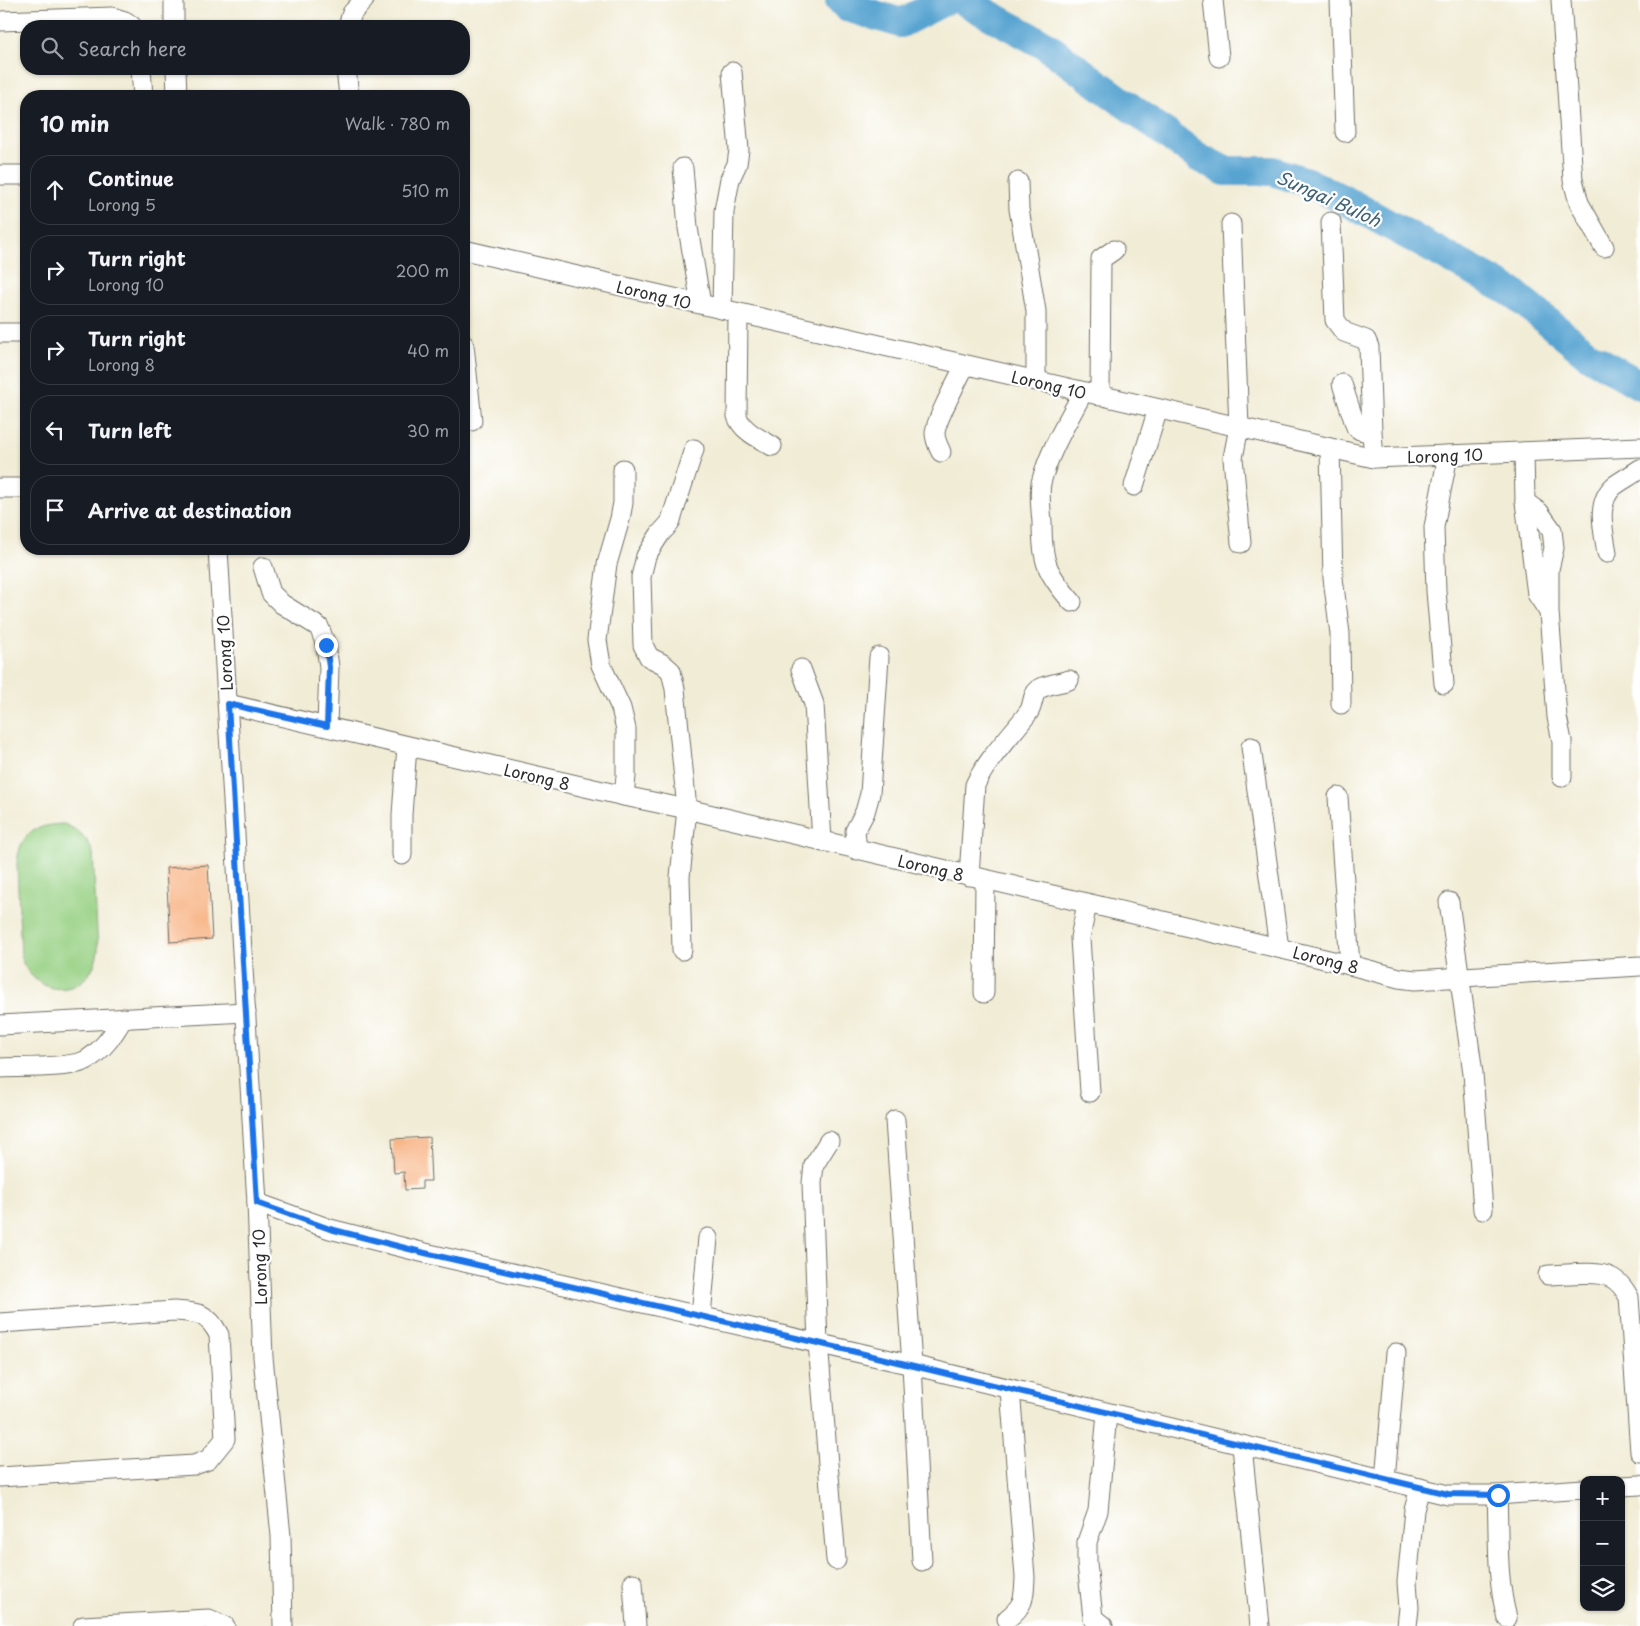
<!DOCTYPE html>
<html lang="en">
<head>
<meta charset="utf-8">
<style>
  body { margin:0; font-family:"Playpen Sans",sans-serif; background:#242831; color:#f1f3f6 }
  .controls { position:absolute; right:15px; bottom:15px; display:grid; overflow:hidden; border-radius:10px; box-shadow:0 1px 4px #0004 }
  .controls button { width:45px; height:45px; display:grid; place-items:center; padding:0; border:0; border-bottom:1px solid #363941; background:#171b24; color:#f1f3f6; font:25px sans-serif }
  .stop { position:absolute; width:15px; height:15px; margin:-11px; border:4px solid #1a73e8; border-radius:50%; background:#fff }
  .stop.end { background:#1a73e8; border-color:#fff; box-shadow:0 1px 5px #0008 }
  .list { margin:0; padding:0; list-style:none }
  h2 { display:flex; justify-content:space-between; align-items:center; height:65px; margin:0; padding:0 20px; font-size:21px }
  h2 small { font-size:16px; font-weight:400; color:#9ea1a6 }
  .list li { display:grid; grid-template-columns:32px 1fr auto; gap:15px; align-items:center; box-sizing:border-box; height:70px; margin:0 10px 10px; padding:0 10px; border:1px solid #363941; border-radius:20px }
  .list b { display:block; font-size:19px; white-space:nowrap }
  .list p { margin:0; font-size:16px; white-space:nowrap; color:#9ea1a6 }
  .list em { font-size:16px; font-style:normal; color:#9ea1a6 }
  .icon { flex:none; width:28px; height:28px; fill:none; stroke:currentColor; stroke-width:2; stroke-linecap:round; stroke-linejoin:round }
  .map { position:relative; flex:none; width:1640px; height:1626px; overflow:hidden }
  .search { position:absolute; background:#171b24; box-shadow:0 1px 4px #0004; left:20px; top:20px; width:450px; height:55px; display:flex; align-items:center; gap:12px; box-sizing:border-box; padding:0 18px; border-radius:20px; color:#9ea1a6; font-size:19px }
  .panel { position:absolute; background:#171b24; box-shadow:0 1px 4px #0004; left:20px; top:90px; width:450px; height:465px; border-radius:20px }
  .map>svg:first-child { display:block }
  .green { fill:#97d083; stroke:#617e57 }
  .lines { fill:none; stroke-linecap:round; stroke-linejoin:round }
  .river { stroke:#59a4d1; stroke-width:30 }
  .building { fill:#f7ae7c }
  .minor-casing { stroke:#706f66; stroke-width:21 }
  .minor { stroke:#fff; stroke-width:19 }
  .route { stroke:#1a73e8; stroke-width:6 }
  .labels { text-anchor:middle; dominant-baseline:central; stroke-width:4.5; stroke-linejoin:round; paint-order:stroke }
  .street-label { font-size:16px; fill:#2b2b2b; stroke:#fff }
  .water-label { font-size:18px; font-style:italic; fill:#406176; stroke:#fff }
</style>
</head>
<body>
<div class="map">
<svg width="1640" height="1626" viewBox="0 0 1640 1626">
  <rect width="100%" height="100%" fill="#fff"/>
  <filter id="ink" filterUnits="userSpaceOnUse"><feTurbulence type="fractalNoise" baseFrequency=".02" numOctaves="2"/><feDisplacementMap in="SourceGraphic" scale="10" xChannelSelector="R" yChannelSelector="G"/><feConvolveMatrix kernelMatrix="1 2 1 2 8 2 1 2 1" color-interpolation-filters="sRGB"/></filter>
  <filter id="wash" filterUnits="userSpaceOnUse"><feTurbulence type="fractalNoise" baseFrequency=".0096" numOctaves="4" result="noise"/><feDisplacementMap in="SourceGraphic" scale="20" xChannelSelector="R" yChannelSelector="G"/><feGaussianBlur stdDeviation="1.12" result="paint"/><feColorMatrix in="noise" values="0 0 0 0 0 0 0 0 0 0 0 0 0 0 0 0 0 1.4 0 .05"/><feComposite in="paint" operator="in"/></filter>
  <g filter="url(#wash)">
    <rect width="100%" height="100%" fill="#f1ecd5"/>
    <path class="green" d="M64 824C79 830 88 838 93 853L98 950C92 998 37 1002 21 958L17 863C20 832 36 825 64 824Z"/>
    <g class="lines">
      <g class="river">
        <path d="M840 0 847 7 901 23 946 0"/>
        <path d="M962 0 1045 45 1198 157 1225 171H1273L1307 182 1348 202 1513 293 1588 355 1640 385"/>
      </g>
    </g>
    <g id="blocks">
      <g class="building">
        <path d="M208 865 212 939 170 942 166 868Z"/>
        <path d="M429 1137 431 1181H422V1189L405 1190 404 1172 394 1173 392 1139Z"/>
      </g>
    </g>
  </g>
  <g filter="url(#ink)">
    <use href="#blocks" fill-opacity="0" stroke="#706f66" stroke-width="1"/>
    <g class="lines">
      <defs>
        <g id="minor">
          <path d="M1213 0 1219 57"/>
          <path d="M1340 0 1345 132"/>
          <path d="M1561 0 1573 180 1579 203 1604 247"/>
          <path d="M0 21 112 17 125 21 132 26"/>
          <path d="M174 26V0"/>
          <path d="M348 26 352 13 364 0"/>
          <path d="M141 69 143 96"/>
          <path d="M176 69 177 96"/>
          <path d="M346 69 349 96"/>
          <path d="M683 168 688 228 701 304"/>
          <path d="M0 175H26"/>
          <path d="M1018 182 1019 209 1036 311V381"/>
          <path d="M1331 222 1335 320 1344 332 1366 340 1369 347 1372 433 1374 458"/>
          <path d="M1231 224 1239 427 1233 458 1241 543"/>
          <path d="M464 250 1374 458 1640 447"/>
          <path d="M722 309 724 211 730 179 737 164 739 150 732 72"/>
          <path d="M738 313 737 416C742 431 759 438 772 446"/>
          <path d="M0 333H26"/>
          <path d="M464 345 472 421"/>
          <path d="M1342 384 1356 427 1360 430 1372 433"/>
          <path d="M1100 396 1101 259 1114 250"/>
          <path d="M1330 448 1333 578 1340 634 1341 704"/>
          <path d="M941 452C938 446 935 440 935 433 936 419 958 380 965 365"/>
          <path d="M1524 452 1525 502 1537 594 1549 612 1557 717 1562 741V777"/>
          <path d="M623 469V503L620 519 607 564 597 640 601 665 621 708 626 729V776L624 796"/>
          <path d="M1134 486 1158 409"/>
          <path d="M0 488H26"/>
          <path d="M1525 502 1539 512 1552 530 1554 548 1549 569V609"/>
          <path d="M218 549 257 1203 263 1357 281 1536 283 1626"/>
          <path d="M1607 553C1604 532 1595 503 1614 486 1622 480 1632 475 1640 469"/>
          <path d="M263 567 271 593 282 604 319 627 326 645 329 667 327 726"/>
          <path d="M1072 602C1046 572 1042 562 1042 522 1041 510 1039 495 1041 483 1049 451 1068 421 1083 392"/>
          <path d="M801 669 814 704 822 842"/>
          <path d="M1444 684 1436 591 1434 527 1448 455"/>
          <path d="M228 704 624 796 687 809 1350 965 1399 978 1415 980 1640 966"/>
          <path d="M1251 747 1279 948"/>
          <path d="M1338 797 1350 965"/>
          <path d="M857 850 855 831 865 812 870 794 879 657"/>
          <path d="M402 855V815L407 746"/>
          <path d="M969 876 975 785C988 758 1010 737 1028 713 1034 706 1031 695 1039 689 1048 684 1060 683 1069 680"/>
          <path d="M1449 902 1473 1073 1483 1210"/>
          <path d="M1087 904 1080 938 1090 1092"/>
          <path d="M682 950 680 877 687 809 675 689 671 671 663 664 649 657 643 645 641 577 646 556 660 534 670 523 694 449"/>
          <path d="M984 993 985 880"/>
          <path d="M0 1025 246 1012"/>
          <path d="M0 1068C19 1067 74 1069 88 1059 104 1049 114 1034 123 1018"/>
          <path d="M895 1120 912 1365 922 1561"/>
          <path d="M829 1141 814 1165 812 1183 818 1343 836 1560"/>
          <path d="M257 1203 330 1229 425 1253 912 1365 1448 1495H1497L1584 1489"/>
          <path d="M1548 1275C1564 1275 1596 1270 1610 1277 1619 1281 1624 1289 1629 1297L1640 1452"/>
          <path d="M701 1316 708 1238"/>
          <path d="M0 1323 174 1311C198 1312 208 1313 219 1335L225 1439 208 1460 194 1465 0 1477"/>
          <path d="M1242 1446 1260 1626"/>
          <path d="M1385 1479 1396 1353"/>
          <path d="M1621 1486 1640 1485"/>
          <path d="M1497 1495C1499 1537 1496 1577 1507 1618"/>
          <path d="M633 1583 636 1626"/>
          <path d="M1007 1619C1025 1605 1024 1598 1025 1577L1010 1389"/>
          <path d="M83 1626 209 1619 225 1626"/>
          <path d="M1103 1626 1093 1618 1087 1563V1542L1098 1511 1107 1414"/>
          <path d="M1407 1626 1409 1608 1407 1582 1414 1510 1420 1488"/>
        </g>
      </defs>
      <use href="#minor" class="minor-casing"/>
      <use href="#minor" class="minor"/>
    </g>
  </g>
  <g class="lines" filter="url(#ink)">
    <path class="route" d="M326 645 329 667 327 726 228 704 257 1203 330 1229 425 1253 818 1343 1448 1494 1498 1495"/>
  </g>
  <g class="labels">
    <g class="street-label">
      <text transform="translate(654 294) rotate(13)">Lorong 10</text>
      <text transform="translate(1049 384) rotate(13)">Lorong 10</text>
      <text transform="translate(1445 455) rotate(-2)">Lorong 10</text>
      <text transform="translate(224 653) rotate(-93)">Lorong 10</text>
      <text transform="translate(537 776) rotate(13)">Lorong 8</text>
      <text transform="translate(931 867) rotate(13)">Lorong 8</text>
      <text transform="translate(1326 959) rotate(14)">Lorong 8</text>
      <text transform="translate(259 1267) rotate(-92)">Lorong 10</text>
    </g>
    <g class="water-label">
      <text transform="translate(1329 198) rotate(24)">Sungai Buloh</text>
    </g>
  </g>
</svg>
<div class="controls">
<button>+</button>
<button>−</button>
<button><svg class="icon" aria-label="layers" viewBox="0 0 24 24"><path d="M12 4l9 5-9 5-9-5zM3 14l9 5 9-5"/></svg></button>
</div>
<div class="stop" style="left:1498px;top:1495px"></div>
<div class="stop end" style="left:326px;top:645px"></div>
<div class="search"><svg class="icon" aria-label="search" viewBox="0 0 24 24"><circle cx="10" cy="10" r="6"/><path d="M15 15l6 6"/></svg>Search here</div>
<section class="panel">
<h2>10 min<small>Walk · 780 m</small></h2>
<ul class="list">
<li><svg class="icon" aria-label="ahead" viewBox="0 0 24 24"><path d="M12 20V5M6 11l6-6 6 6"/></svg><div><b>Continue</b><p>Lorong 5</p></div><em>510 m</em></li>
<li><svg class="icon" aria-label="right" viewBox="0 0 24 24"><path d="M7 20v-9h11M14 6l5 5-5 5"/></svg><div><b>Turn right</b><p>Lorong 10</p></div><em>200 m</em></li>
<li><svg class="icon" aria-label="right" viewBox="0 0 24 24"><path d="M7 20v-9h11M14 6l5 5-5 5"/></svg><div><b>Turn right</b><p>Lorong 8</p></div><em>40 m</em></li>
<li><svg class="icon" aria-label="left" viewBox="0 0 24 24"><path d="M17 20v-9H6M10 6l-5 5 5 5"/></svg><div><b>Turn left</b></div><em>30 m</em></li>
<li><svg class="icon" aria-label="arrive" viewBox="0 0 24 24"><path d="M6 21V4h12l-3 4 3 4H6"/></svg><div><b>Arrive at destination</b></div></li>
</ul>
</section>
</div>
</body>
</html>
